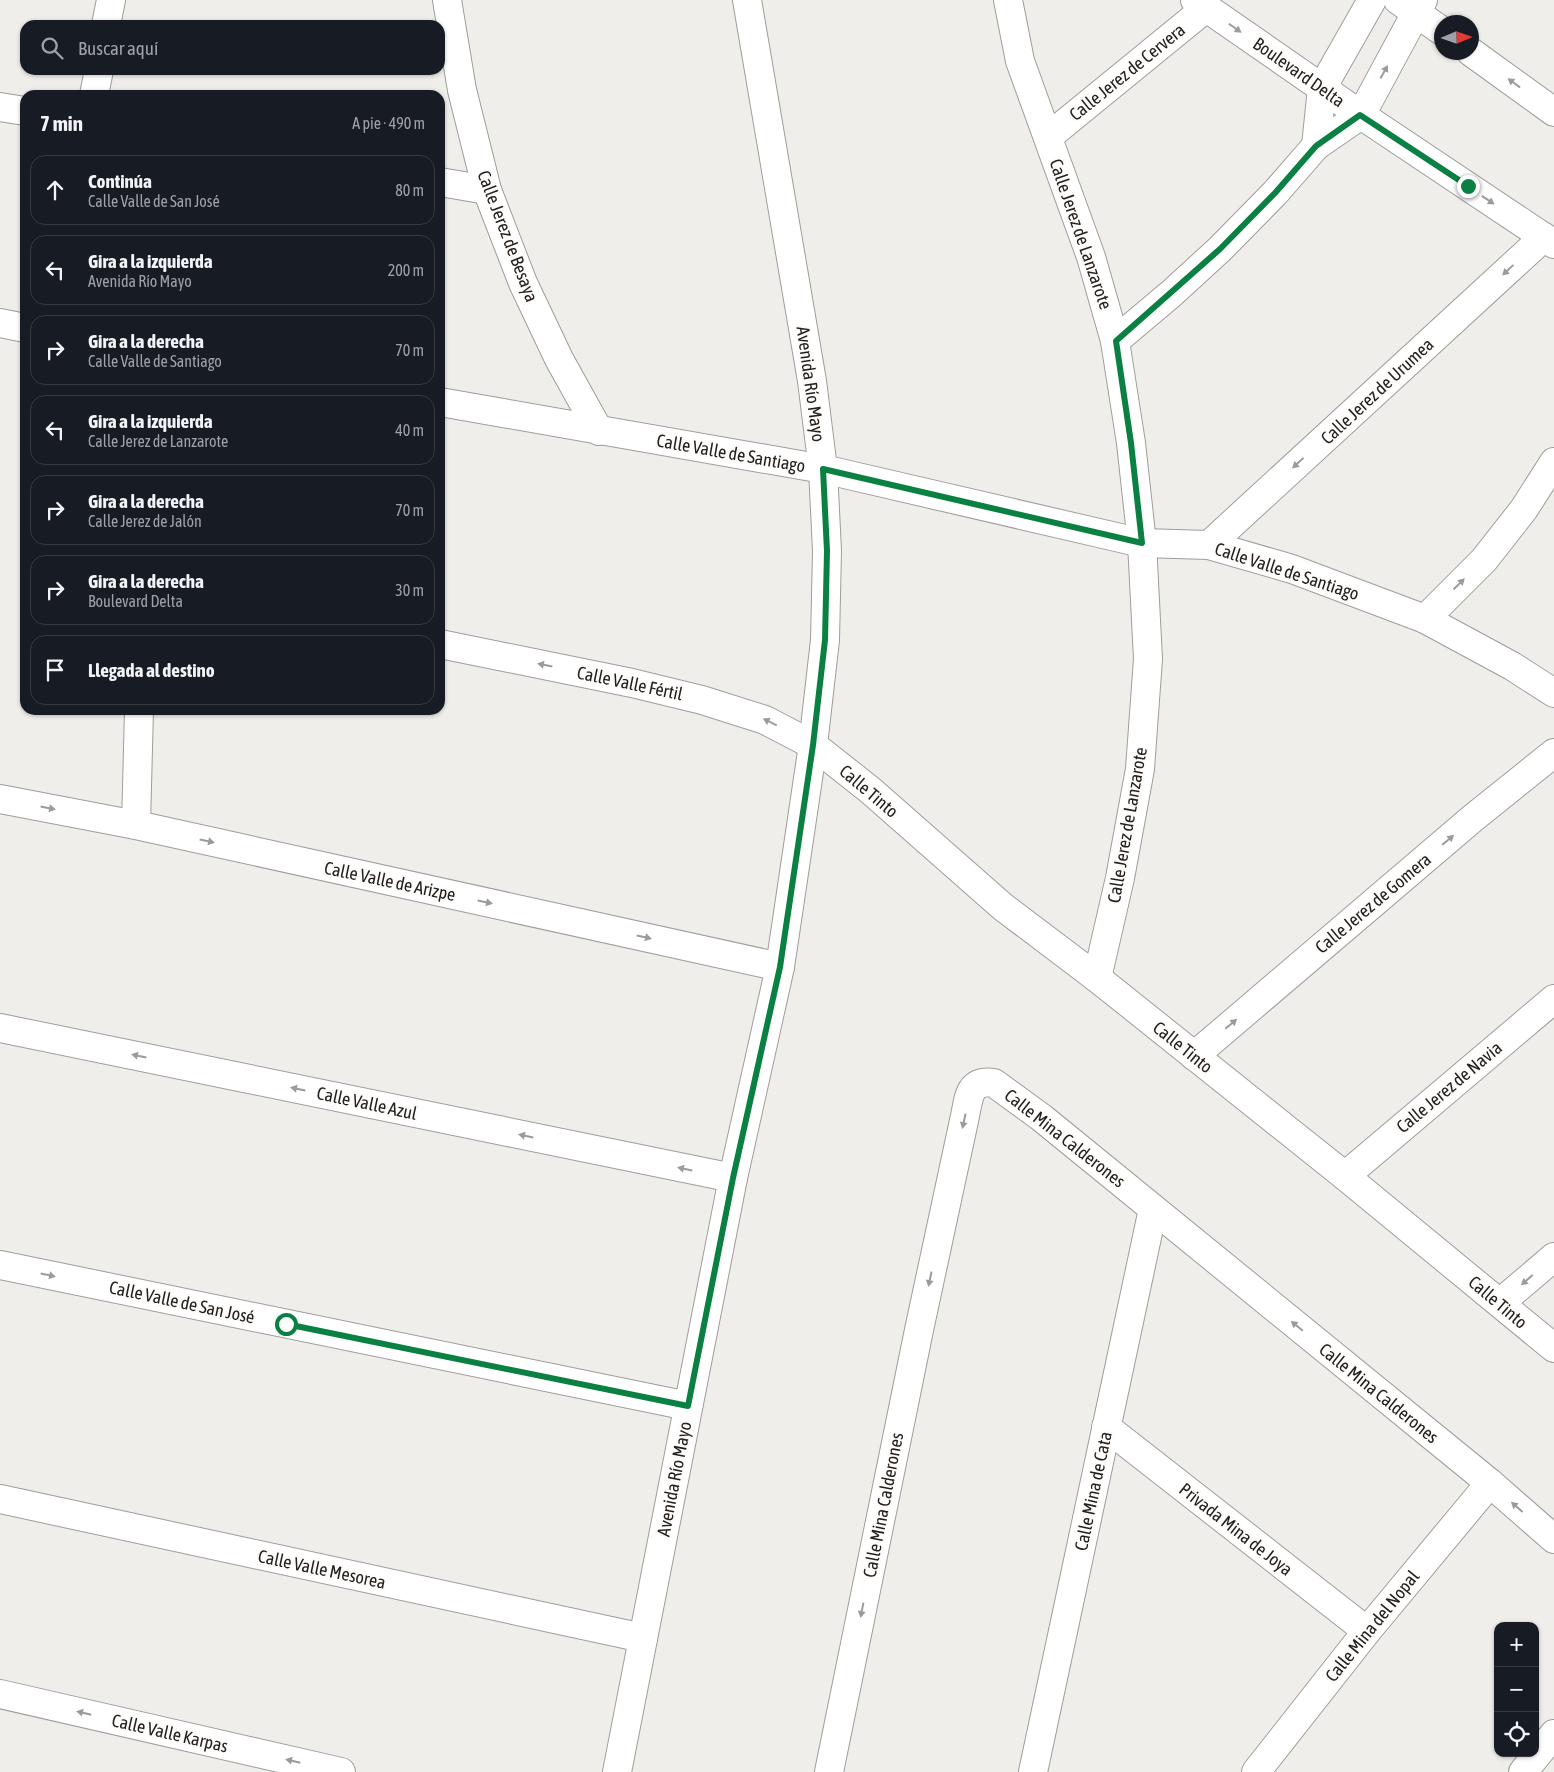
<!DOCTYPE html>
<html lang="es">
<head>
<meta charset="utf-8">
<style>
  body { margin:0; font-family:"Asap Condensed",sans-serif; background:#20242c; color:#f1f3f6 }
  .controls { position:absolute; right:15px; bottom:15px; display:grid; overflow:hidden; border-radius:10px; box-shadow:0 1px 4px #0004 }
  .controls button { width:45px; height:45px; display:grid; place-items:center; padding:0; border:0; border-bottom:1px solid #363941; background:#171b24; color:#f1f3f6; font:25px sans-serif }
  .compass { position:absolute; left:1434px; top:15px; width:45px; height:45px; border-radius:50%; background:#171b24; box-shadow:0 1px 4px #0004; rotate:88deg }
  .stop { position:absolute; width:15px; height:15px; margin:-11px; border:4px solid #0b8043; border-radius:50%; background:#fff }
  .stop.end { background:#0b8043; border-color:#fff; box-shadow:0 1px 5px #0008 }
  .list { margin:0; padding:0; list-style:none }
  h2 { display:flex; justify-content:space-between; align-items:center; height:65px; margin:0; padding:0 20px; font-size:21px }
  h2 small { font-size:16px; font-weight:400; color:#9ea1a6 }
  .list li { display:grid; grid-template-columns:32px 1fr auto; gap:15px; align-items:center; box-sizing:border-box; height:70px; margin:0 10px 10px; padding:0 10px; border:1px solid #363941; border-radius:15px }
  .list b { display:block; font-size:19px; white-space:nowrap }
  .list p { margin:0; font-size:16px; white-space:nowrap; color:#9ea1a6 }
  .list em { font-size:16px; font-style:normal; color:#9ea1a6 }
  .icon { flex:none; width:28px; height:28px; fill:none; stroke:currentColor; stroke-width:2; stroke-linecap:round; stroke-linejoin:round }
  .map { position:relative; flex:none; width:1554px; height:1772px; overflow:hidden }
  .search { position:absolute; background:#171b24; box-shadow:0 1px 4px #0004; left:20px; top:20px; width:425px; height:55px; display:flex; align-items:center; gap:12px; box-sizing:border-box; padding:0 18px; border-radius:15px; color:#9ea1a6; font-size:19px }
  .panel { position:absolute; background:#171b24; box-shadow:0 1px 4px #0004; left:20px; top:90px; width:425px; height:625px; border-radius:15px }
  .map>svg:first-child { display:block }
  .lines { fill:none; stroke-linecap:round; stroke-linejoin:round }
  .street-casing { stroke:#9f9d9a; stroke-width:30 }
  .secondary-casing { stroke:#9f9d9a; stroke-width:30 }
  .primary-casing { stroke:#9f9d9a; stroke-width:30 }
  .street { stroke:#fff; stroke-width:28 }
  .secondary { stroke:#fff; stroke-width:28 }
  .primary { stroke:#fff; stroke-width:28 }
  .oneway { fill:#9c9b9b }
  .route { stroke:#0b8043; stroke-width:6 }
  .labels { text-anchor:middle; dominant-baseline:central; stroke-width:4.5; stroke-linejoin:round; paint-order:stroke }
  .street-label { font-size:18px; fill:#222120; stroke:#fefbf9 }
</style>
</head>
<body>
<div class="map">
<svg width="1554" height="1772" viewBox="0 0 1554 1772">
  <rect width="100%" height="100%" fill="#f0eeeb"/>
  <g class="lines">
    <defs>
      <g id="street">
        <path d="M447 0 462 90 487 190 523 283 559 359 599 431"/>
        <path d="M1008 0 1020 61 1091 257 1115 341 1131 443 1142 543 1148 659 1140 769 1120 878 1097 978"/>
        <path d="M106 25 111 0"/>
        <path d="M94 95 99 70"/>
        <path d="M0 107 25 111"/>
        <path d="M1048 137 1206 8"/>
        <path d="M1316 146 1322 88 1372 0"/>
        <path d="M440 182 487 190"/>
        <path d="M0 323 25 328"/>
        <path d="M1115 341 1172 293 1220 249 1275 193 1316 146 1361 115 1423 0"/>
        <path d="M440 402 823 469 1142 543 1209 545 1292 569 1425 619 1512 666 1554 693"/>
        <path d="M1209 545 1544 237"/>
        <path d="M1425 619 1484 560 1524 509 1554 462"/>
        <path d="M440 644 632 683 702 700 765 720 813 745 870 790 1003 907 1097 978 1345 1176 1554 1348"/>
        <path d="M0 799 136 825 780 967"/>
        <path d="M136 825 139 710"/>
        <path d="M0 1028 733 1178"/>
        <path d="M1194 1056 1473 818 1554 753"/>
        <path d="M1345 1176 1554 999"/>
        <path d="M0 1265 688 1406"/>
        <path d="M1500 1303 1554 1257"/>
        <path d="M1106 1427 1367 1631"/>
        <path d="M0 1499 643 1638"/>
        <path d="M0 1694 341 1772"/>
        <path d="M829 1772 919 1330 965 1116C969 1097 969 1079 994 1083L1042 1118 1490 1483 1554 1539"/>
        <path d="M1033 1772 1153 1209"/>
        <path d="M1256 1772 1367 1631 1490 1483"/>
        <path d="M1523 1772 1554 1734"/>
      </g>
      <path id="secondary" d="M617 1772 733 1178 780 967 813 745 825 640 827 551 823 469 812 381 747 0"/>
      <g id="primary">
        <path d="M1195 0 1361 115 1554 244"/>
        <path d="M1398 0 1442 31"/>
        <path d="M1471 52 1554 112"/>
      </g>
    </defs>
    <use href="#street" class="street-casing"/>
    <use href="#secondary" class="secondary-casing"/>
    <use href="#primary" class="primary-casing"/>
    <use href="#street" class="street"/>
    <use href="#secondary" class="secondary"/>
    <use href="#primary" class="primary"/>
  </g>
  <defs><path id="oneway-solid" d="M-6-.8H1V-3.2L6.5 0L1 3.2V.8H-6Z" transform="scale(1.25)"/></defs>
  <g class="oneway">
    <use href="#oneway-solid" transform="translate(1235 28) rotate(35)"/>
    <use href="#oneway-solid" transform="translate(1384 72) rotate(-61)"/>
    <use href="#oneway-solid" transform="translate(1514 83) rotate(-144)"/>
    <use href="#oneway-solid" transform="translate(1488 200) rotate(34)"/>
    <use href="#oneway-solid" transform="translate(1508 270) rotate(137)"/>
    <use href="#oneway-solid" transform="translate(1298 463) rotate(137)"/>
    <use href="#oneway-solid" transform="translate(1459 584) rotate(-44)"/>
    <use href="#oneway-solid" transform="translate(545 665) rotate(-169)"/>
    <use href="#oneway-solid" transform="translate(770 722) rotate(-154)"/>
    <use href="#oneway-solid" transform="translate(48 808) rotate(11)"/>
    <use href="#oneway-solid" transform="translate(1448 840) rotate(-40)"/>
    <use href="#oneway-solid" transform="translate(207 841) rotate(12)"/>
    <use href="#oneway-solid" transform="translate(485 902) rotate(12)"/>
    <use href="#oneway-solid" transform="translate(644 937) rotate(12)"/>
    <use href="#oneway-solid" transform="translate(1231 1024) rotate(-40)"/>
    <use href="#oneway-solid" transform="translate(139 1056) rotate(-168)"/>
    <use href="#oneway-solid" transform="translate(298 1089) rotate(-168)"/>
    <use href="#oneway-solid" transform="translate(964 1121) rotate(102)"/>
    <use href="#oneway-solid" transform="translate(526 1136) rotate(-168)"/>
    <use href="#oneway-solid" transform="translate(685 1169) rotate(-168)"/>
    <use href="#oneway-solid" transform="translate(48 1275) rotate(12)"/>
    <use href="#oneway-solid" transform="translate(930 1279) rotate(102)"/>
    <use href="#oneway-solid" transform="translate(1527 1280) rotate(139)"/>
    <use href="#oneway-solid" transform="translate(1297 1326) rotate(-141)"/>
    <use href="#oneway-solid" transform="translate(1517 1507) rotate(-139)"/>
    <use href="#oneway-solid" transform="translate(862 1610) rotate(101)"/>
    <use href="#oneway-solid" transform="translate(84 1713) rotate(-167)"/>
    <use href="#oneway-solid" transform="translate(293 1761) rotate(-167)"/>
  </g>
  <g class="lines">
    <path class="route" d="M286 1324 688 1406 733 1178 780 967 813 745 825 640 827 551 823 469 1142 543 1131 443 1116 341 1220 249 1275 193 1316 146 1360 115 1468 186"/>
  </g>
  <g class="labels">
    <g class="street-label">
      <text transform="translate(1127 72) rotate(-39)">Calle Jerez de Cervera</text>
      <text transform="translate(1299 72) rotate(35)">Boulevard Delta</text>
      <text transform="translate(1081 234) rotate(71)">Calle Jerez de Lanzarote</text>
      <text transform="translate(508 236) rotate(69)">Calle Jerez de Besaya</text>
      <text transform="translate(811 384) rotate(82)">Avenida Río Mayo</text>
      <text transform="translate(1377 391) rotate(-43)">Calle Jerez de Urumea</text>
      <text transform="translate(731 453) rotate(10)">Calle Valle de Santiago</text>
      <text transform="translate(1287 571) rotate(18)">Calle Valle de Santiago</text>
      <text transform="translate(630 683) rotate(12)">Calle Valle Fértil</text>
      <text transform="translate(869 791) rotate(40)">Calle Tinto</text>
      <text transform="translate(1127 825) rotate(-80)">Calle Jerez de Lanzarote</text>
      <text transform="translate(390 881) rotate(12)">Calle Valle de Arizpe</text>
      <text transform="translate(1373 903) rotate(-40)">Calle Jerez de Gomera</text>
      <text transform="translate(1183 1047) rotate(39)">Calle Tinto</text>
      <text transform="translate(1449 1087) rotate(-40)">Calle Jerez de Navia</text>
      <text transform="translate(367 1103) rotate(12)">Calle Valle Azul</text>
      <text transform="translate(1065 1138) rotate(38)">Calle Mina Calderones</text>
      <text transform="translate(182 1302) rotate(12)">Calle Valle de San José</text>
      <text transform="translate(1498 1302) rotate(40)">Calle Tinto</text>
      <text transform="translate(1379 1393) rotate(39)">Calle Mina Calderones</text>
      <text transform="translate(674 1479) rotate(-79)">Avenida Río Mayo</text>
      <text transform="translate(1093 1491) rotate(-78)">Calle Mina de Cata</text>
      <text transform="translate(883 1505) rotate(-79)">Calle Mina Calderones</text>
      <text transform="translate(1236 1529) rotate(38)">Privada Mina de Joya</text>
      <text transform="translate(322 1569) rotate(12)">Calle Valle Mesorea</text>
      <text transform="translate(1372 1626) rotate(-51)">Calle Mina del Nopal</text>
      <text transform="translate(170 1733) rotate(13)">Calle Valle Karpas</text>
    </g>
  </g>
</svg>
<div class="controls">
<button>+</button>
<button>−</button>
<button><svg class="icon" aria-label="locate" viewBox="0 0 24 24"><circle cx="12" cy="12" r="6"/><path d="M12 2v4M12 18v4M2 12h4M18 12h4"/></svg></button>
</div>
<svg class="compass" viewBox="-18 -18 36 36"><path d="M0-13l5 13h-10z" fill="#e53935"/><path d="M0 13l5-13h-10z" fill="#9ea1a6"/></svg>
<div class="stop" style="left:286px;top:1324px"></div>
<div class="stop end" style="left:1468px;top:186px"></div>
<div class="search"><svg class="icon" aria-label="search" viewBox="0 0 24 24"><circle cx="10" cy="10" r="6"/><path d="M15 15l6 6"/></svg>Buscar aquí</div>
<section class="panel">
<h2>7 min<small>A pie · 490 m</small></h2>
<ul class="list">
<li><svg class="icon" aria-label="ahead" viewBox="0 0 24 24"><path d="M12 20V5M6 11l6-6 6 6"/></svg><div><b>Continúa</b><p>Calle Valle de San José</p></div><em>80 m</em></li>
<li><svg class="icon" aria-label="left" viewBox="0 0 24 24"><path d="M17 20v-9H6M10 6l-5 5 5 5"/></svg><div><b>Gira a la izquierda</b><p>Avenida Río Mayo</p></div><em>200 m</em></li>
<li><svg class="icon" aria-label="right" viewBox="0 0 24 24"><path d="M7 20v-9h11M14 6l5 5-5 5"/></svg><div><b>Gira a la derecha</b><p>Calle Valle de Santiago</p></div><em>70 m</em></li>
<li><svg class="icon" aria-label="left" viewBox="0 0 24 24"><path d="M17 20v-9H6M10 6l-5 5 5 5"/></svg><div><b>Gira a la izquierda</b><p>Calle Jerez de Lanzarote</p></div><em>40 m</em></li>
<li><svg class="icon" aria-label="right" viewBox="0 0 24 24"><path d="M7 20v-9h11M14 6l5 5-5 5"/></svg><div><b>Gira a la derecha</b><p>Calle Jerez de Jalón</p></div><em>70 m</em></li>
<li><svg class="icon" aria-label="right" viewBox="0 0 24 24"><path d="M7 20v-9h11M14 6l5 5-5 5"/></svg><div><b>Gira a la derecha</b><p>Boulevard Delta</p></div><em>30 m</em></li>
<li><svg class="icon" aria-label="arrive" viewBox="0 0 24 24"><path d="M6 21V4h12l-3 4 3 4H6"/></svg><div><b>Llegada al destino</b></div></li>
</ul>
</section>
</div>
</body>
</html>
